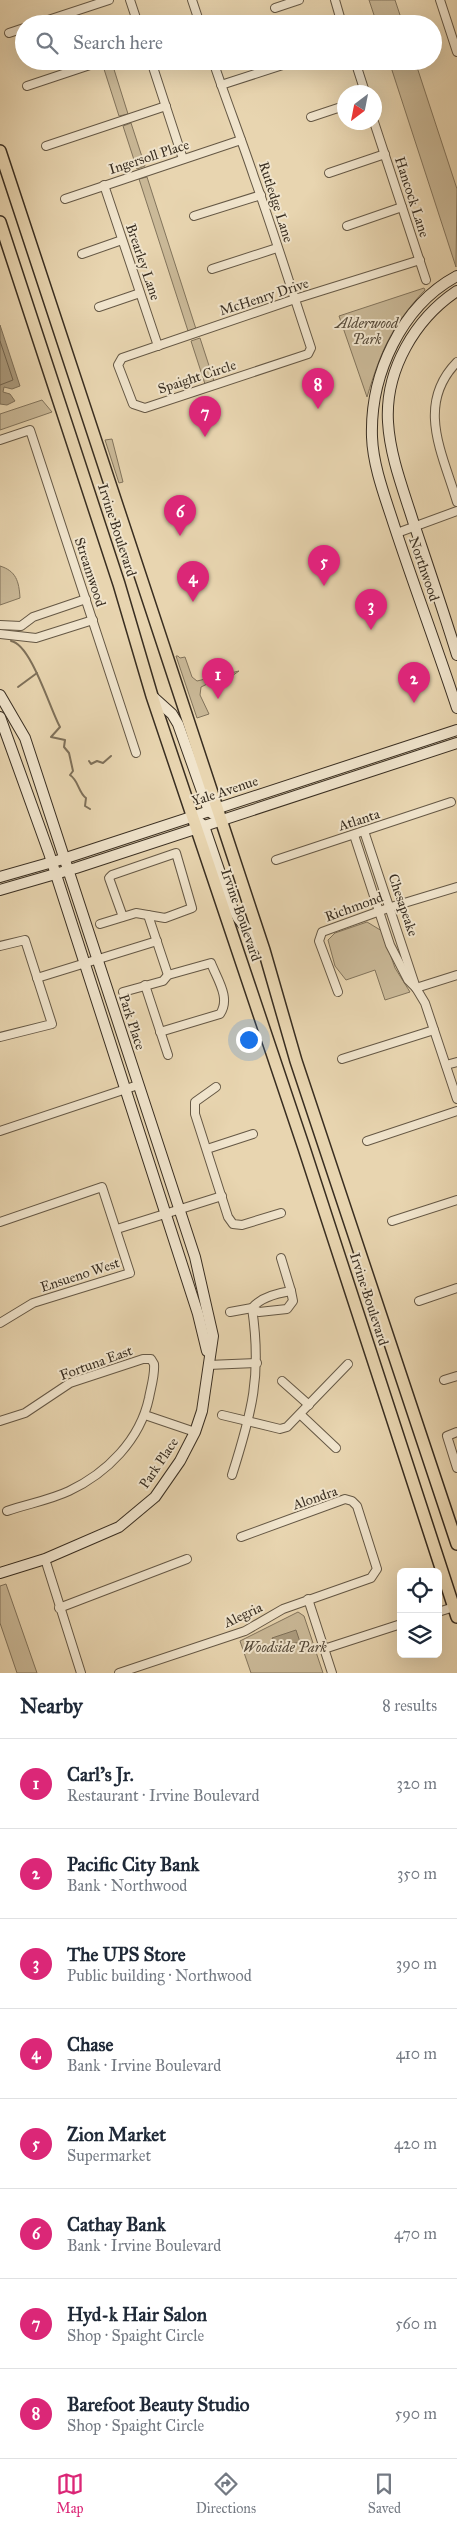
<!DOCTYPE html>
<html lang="en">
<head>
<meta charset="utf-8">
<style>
  body { margin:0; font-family:"IM FELL Great Primer",serif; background:#f6f6f7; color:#1f2937 }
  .controls { position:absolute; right:15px; bottom:15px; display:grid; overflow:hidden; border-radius:8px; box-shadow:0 5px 20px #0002 }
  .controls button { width:45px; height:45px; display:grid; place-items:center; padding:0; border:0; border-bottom:1px solid #e0e1e3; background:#fff; color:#1f2937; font:25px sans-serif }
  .compass { position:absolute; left:337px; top:85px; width:45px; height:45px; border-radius:50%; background:#fff; box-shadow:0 5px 20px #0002; rotate:212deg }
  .you { position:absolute; left:248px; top:1039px; width:18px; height:18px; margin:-12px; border:4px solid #fff; border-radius:50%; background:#1a73e8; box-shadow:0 0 0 8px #1a73e833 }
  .badge { display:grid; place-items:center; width:32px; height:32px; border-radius:50%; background:#db2777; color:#fff; font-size:16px; font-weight:700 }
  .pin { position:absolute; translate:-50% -41px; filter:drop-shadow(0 1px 2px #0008) }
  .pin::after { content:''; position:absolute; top:26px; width:18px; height:15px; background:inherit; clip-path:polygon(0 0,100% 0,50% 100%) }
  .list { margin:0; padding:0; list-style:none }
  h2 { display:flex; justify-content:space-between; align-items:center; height:65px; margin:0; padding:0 20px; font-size:21px }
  h2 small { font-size:16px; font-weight:400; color:#747a83 }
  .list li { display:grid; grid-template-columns:32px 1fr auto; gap:15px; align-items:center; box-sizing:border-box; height:90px; padding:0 20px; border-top:1px solid #e0e1e3 }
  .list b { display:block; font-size:19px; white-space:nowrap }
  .list p { margin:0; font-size:16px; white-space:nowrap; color:#747a83 }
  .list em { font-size:16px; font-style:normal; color:#747a83 }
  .icon { flex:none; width:28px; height:28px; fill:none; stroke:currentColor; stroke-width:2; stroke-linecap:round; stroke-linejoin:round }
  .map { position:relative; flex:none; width:457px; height:1673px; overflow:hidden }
  .search { position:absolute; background:#fff; box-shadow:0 5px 20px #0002; left:15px; right:15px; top:15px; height:55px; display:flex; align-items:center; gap:12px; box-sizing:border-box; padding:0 18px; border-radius:28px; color:#747a83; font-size:19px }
  .sheet { height:785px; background:#fff }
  nav { display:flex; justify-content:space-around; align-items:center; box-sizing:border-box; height:70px; border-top:1px solid #e0e1e3; background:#fff; font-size:14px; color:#747a83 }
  nav a { display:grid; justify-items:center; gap:2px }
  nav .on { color:#db2777 }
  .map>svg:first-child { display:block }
  .green { fill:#cab998; stroke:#82745c }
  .water { fill:#ac9c7f; stroke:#7e7059 }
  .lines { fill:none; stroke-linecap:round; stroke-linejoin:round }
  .shore { stroke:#726550; stroke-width:1 }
  .stream { stroke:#7e7059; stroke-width:2 }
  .street-casing { stroke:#655845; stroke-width:10 }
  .secondary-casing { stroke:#392e21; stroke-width:12 }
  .primary-casing { stroke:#392e21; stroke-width:14 }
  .street { stroke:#f0e4cc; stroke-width:8 }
  .secondary { stroke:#f0e4cc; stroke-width:10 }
  .primary { stroke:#e8d5b0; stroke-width:11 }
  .labels { text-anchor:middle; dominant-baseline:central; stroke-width:4; stroke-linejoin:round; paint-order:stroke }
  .street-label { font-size:14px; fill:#392e21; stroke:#f0e4cc }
  .park-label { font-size:14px; font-style:italic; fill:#564a39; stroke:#f0e4cc }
</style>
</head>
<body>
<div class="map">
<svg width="457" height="1673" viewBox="0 0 457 1673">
  <rect width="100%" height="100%" fill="#e8d5b0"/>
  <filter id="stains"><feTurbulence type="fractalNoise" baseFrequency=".004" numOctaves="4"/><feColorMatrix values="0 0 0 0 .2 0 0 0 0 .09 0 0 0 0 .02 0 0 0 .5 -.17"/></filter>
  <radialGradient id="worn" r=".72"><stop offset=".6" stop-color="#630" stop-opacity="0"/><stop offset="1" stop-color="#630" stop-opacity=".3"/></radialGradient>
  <g class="green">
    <path d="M369 0H395L403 24H377Z"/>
    <path d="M389 61H415L457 189 456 267Z"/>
    <path d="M112 63 128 114 119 116 103 66Z"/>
    <path d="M131 123 145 166 137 169 123 126Z"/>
    <path d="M147 177 196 329 188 331 139 179Z"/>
    <path d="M424 288 425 290C391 326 381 351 367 397L339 316Z"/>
    <path d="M200 338 214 381 205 384 191 341Z"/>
    <path d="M42 400 52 412 0 430V414Z"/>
    <path d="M112 439 123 482 119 483 105 440Z"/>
    <path d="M0 566C16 571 19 581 20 598L0 605Z"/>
    <path d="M176 656H178L180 658 185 657 192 677 197 681 239 671 232 676H224L201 687 200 695 209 714 197 718Z"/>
    <path d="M367 922 382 931 395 968 410 992 385 1000 375 970 346 980 335 966 328 940 335 933Z"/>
    <path d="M6 1584 37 1673H17L0 1623V1586Z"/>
    <path d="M298 1612 304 1616 323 1673H251L240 1641Z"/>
  </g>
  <g class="water">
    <path d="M0 325 20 386 12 389 4 387 3 392 10 394 15 401 7 405 0 404Z"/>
    <path d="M296 1630 300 1642 281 1646V1649L277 1650 272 1638Z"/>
  </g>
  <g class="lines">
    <path class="shore" d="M0 341 13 380 0 385"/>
    <g class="stream">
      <path d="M11 641C31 644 50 709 60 727L51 737 65 740 64 747 69 753 73 771 70 775C79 781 78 792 86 798L85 806 90 809"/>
      <path d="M18 687 37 673"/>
      <path d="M89 761 91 764 97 761 103 763 111 756"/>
    </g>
    <defs>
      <g id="street">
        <path d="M130 0 138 24"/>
        <path d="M192 0 200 24"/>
        <path d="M335 0 342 24"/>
        <path d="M440 0 457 52"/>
        <path d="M275 8 299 0"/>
        <path d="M36 24 109 0"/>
        <path d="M9 33 24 28"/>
        <path d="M151 61 183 159"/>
        <path d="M213 61C226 100 241 138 254 177 274 233 292 291 311 348L308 354 145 408 133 404 118 365 122 358 295 299 420 260"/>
        <path d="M355 61 365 92"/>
        <path d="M221 85 295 61"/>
        <path d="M27 86 102 61"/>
        <path d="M311 117 344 106"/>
        <path d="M374 122 426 280"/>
        <path d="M46 146 166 106"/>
        <path d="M329 173 385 154"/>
        <path d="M104 185 158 346"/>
        <path d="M65 199 241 140"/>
        <path d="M194 216 261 195"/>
        <path d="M347 226 402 207"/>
        <path d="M82 254 122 240"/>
        <path d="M212 269 277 248"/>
        <path d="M99 307 140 293"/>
        <path d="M457 362C415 405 443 454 457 502"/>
        <path d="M0 440 30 430 136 753"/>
        <path d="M397 533 457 511"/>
        <path d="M0 625 21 626 33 617 86 599"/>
        <path d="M0 634 36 638 93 620"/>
        <path d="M364 831 416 988"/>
        <path d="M354 835 390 945 408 980 416 988 425 1003 457 1099"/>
        <path d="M276 860 451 802"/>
        <path d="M148 915 168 975"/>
        <path d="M100 924 136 913 165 918 192 908 176 853 112 875 109 878 123 917"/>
        <path d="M0 946 25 940 52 1024 0 1037"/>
        <path d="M37 978 157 941"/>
        <path d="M145 985 168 1055"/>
        <path d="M416 988 457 975"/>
        <path d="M123 992 163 981 168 975 211 963C217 979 231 998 220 1014L160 1032"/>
        <path d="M338 992 319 941 322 932 391 907 457 887"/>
        <path d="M342 1059 434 1030"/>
        <path d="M446 1065 457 1062"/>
        <path d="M216 1087 195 1102V1114L228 1217 233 1224 242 1225 281 1213"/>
        <path d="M0 1131 138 1085"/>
        <path d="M367 1141 457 1111"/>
        <path d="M207 1149 253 1134"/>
        <path d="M392 1221 457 1200"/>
        <path d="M0 1222 102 1187 130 1273 33 1303 0 1323"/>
        <path d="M117 1229 222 1196"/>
        <path d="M419 1301 457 1288"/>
        <path d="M230 1312 252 1308 259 1312 287 1309 293 1301 291 1291"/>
        <path d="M208 1365 257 1363"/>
        <path d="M444 1380 457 1376"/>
        <path d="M282 1381 309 1405"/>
        <path d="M145 1415 195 1432"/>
        <path d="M222 1415 280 1429 287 1427 348 1364"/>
        <path d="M301 1415 336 1448"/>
        <path d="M0 1421 25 1413 70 1383 143 1359H151L154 1364C155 1375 151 1387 149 1398 140 1440 107 1473 69 1491 50 1500 27 1504 7 1511"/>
        <path d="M457 1432 447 1436 457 1468"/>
        <path d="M232 1475C252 1412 262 1375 252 1308 260 1298 278 1293 291 1291L281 1258"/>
        <path d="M45 1559 81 1673"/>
        <path d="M308 1599 332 1673"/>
        <path d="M59 1608 187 1559"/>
        <path d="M438 1612 454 1607"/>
        <path d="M324 1649 401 1624"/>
        <path d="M119 1673 245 1631 283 1609 371 1578 377 1569 357 1506 352 1501 345 1499 241 1537"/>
      </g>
      <g id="secondary">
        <path d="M457 276C401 306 370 375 372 437 373 466 385 497 394 525 414 586 437 647 457 708"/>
        <path d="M457 291C415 319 385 370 388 422 390 456 403 489 413 521 428 566 443 610 457 655"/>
        <path d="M0 695 25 738 195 1257 213 1336 202 1411 195 1432 180 1461 155 1497 119 1527 45 1559 0 1573"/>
        <path d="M152 696 172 714 178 724 209 811 213 814"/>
        <path d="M0 717 49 853 198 1314 207 1351"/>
        <path d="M199 822 204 826 231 905 238 918 262 948"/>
        <path d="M0 877 63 859 457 730"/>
        <path d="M0 890 76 868 457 743"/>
      </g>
      <g id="primary">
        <path d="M0 151 264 950 296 1061 457 1544"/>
        <path d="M0 222 119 584 152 696 304 1148 457 1617"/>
      </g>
    </defs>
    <use href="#street" class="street-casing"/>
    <use href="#secondary" class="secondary-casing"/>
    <use href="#primary" class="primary-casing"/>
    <use href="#street" class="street"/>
    <use href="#secondary" class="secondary"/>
    <use href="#primary" class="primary"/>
  </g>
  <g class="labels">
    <g class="street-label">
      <text transform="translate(149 157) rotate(-18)">Ingersoll Place</text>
      <text transform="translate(412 197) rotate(72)">Hancock Lane</text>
      <text transform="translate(276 202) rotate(72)">Rutledge Lane</text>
      <text transform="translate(143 262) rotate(71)">Brearley Lane</text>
      <text transform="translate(264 297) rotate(-18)">McHenry Drive</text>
      <text transform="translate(197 377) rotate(-18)">Spaight Circle</text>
      <text transform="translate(117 530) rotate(72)">Irvine Boulevard</text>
      <text transform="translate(424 569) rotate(71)">Northwood</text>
      <text transform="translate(90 572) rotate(72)">Streamwood</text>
      <text transform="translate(225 791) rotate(-18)">Yale Avenue</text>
      <text transform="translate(359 820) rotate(-18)">Atlanta</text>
      <text transform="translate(403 905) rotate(71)">Chesapeake</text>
      <text transform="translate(354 907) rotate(-20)">Richmond</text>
      <text transform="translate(241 915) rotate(71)">Irvine Boulevard</text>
      <text transform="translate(132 1022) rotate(72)">Park Place</text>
      <text transform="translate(80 1275) rotate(-18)">Ensueno West</text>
      <text transform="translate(369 1299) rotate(72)">Irvine Boulevard</text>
      <text transform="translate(96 1363) rotate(-20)">Fortuna East</text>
      <text transform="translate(159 1463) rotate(-56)">Park Place</text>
      <text transform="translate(315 1498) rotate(-19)">Alondra</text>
      <text transform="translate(243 1615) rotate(-25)">Alegria</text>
    </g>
    <g class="park-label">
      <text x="367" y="323">Alderwood<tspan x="367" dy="16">Park</tspan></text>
      <text x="285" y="1647">Woodside Park</text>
    </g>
  </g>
  <rect width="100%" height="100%" filter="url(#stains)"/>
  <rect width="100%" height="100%" fill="url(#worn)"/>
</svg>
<div class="controls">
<button><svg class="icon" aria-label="locate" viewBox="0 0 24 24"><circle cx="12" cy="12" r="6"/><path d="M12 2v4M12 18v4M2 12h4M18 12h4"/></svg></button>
<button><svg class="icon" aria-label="layers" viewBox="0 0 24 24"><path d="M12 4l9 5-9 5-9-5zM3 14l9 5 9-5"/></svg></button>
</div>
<svg class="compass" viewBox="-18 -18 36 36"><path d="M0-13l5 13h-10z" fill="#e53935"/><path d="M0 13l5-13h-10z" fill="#747a83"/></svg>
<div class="you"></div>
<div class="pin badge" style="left:218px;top:699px">1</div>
<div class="pin badge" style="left:414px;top:703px">2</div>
<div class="pin badge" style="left:371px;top:630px">3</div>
<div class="pin badge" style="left:193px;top:602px">4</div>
<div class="pin badge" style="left:324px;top:586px">5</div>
<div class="pin badge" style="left:180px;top:536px">6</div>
<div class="pin badge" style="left:205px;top:437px">7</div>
<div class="pin badge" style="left:318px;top:409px">8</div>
<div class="search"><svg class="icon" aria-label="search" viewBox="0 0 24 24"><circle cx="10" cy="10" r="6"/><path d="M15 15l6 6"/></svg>Search here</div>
</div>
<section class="sheet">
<h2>Nearby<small>8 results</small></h2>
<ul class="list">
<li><span class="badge">1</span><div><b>Carl's Jr.</b><p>Restaurant · Irvine Boulevard</p></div><em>320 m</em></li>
<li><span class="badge">2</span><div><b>Pacific City Bank</b><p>Bank · Northwood</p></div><em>350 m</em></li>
<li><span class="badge">3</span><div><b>The UPS Store</b><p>Public building · Northwood</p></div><em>390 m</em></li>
<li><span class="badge">4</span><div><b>Chase</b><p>Bank · Irvine Boulevard</p></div><em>410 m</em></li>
<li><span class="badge">5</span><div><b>Zion Market</b><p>Supermarket</p></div><em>420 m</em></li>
<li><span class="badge">6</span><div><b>Cathay Bank</b><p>Bank · Irvine Boulevard</p></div><em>470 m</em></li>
<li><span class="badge">7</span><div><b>Hyd-k Hair Salon</b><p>Shop · Spaight Circle</p></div><em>560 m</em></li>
<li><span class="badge">8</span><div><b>Barefoot Beauty Studio</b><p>Shop · Spaight Circle</p></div><em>590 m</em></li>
</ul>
</section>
<nav>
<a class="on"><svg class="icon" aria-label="map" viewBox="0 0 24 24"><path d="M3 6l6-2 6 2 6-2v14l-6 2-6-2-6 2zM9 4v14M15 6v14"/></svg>Map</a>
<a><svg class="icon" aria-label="directions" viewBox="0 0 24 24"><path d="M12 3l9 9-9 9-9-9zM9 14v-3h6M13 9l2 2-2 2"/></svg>Directions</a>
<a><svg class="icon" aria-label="saved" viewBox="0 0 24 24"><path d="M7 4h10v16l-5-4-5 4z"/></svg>Saved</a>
</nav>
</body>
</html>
